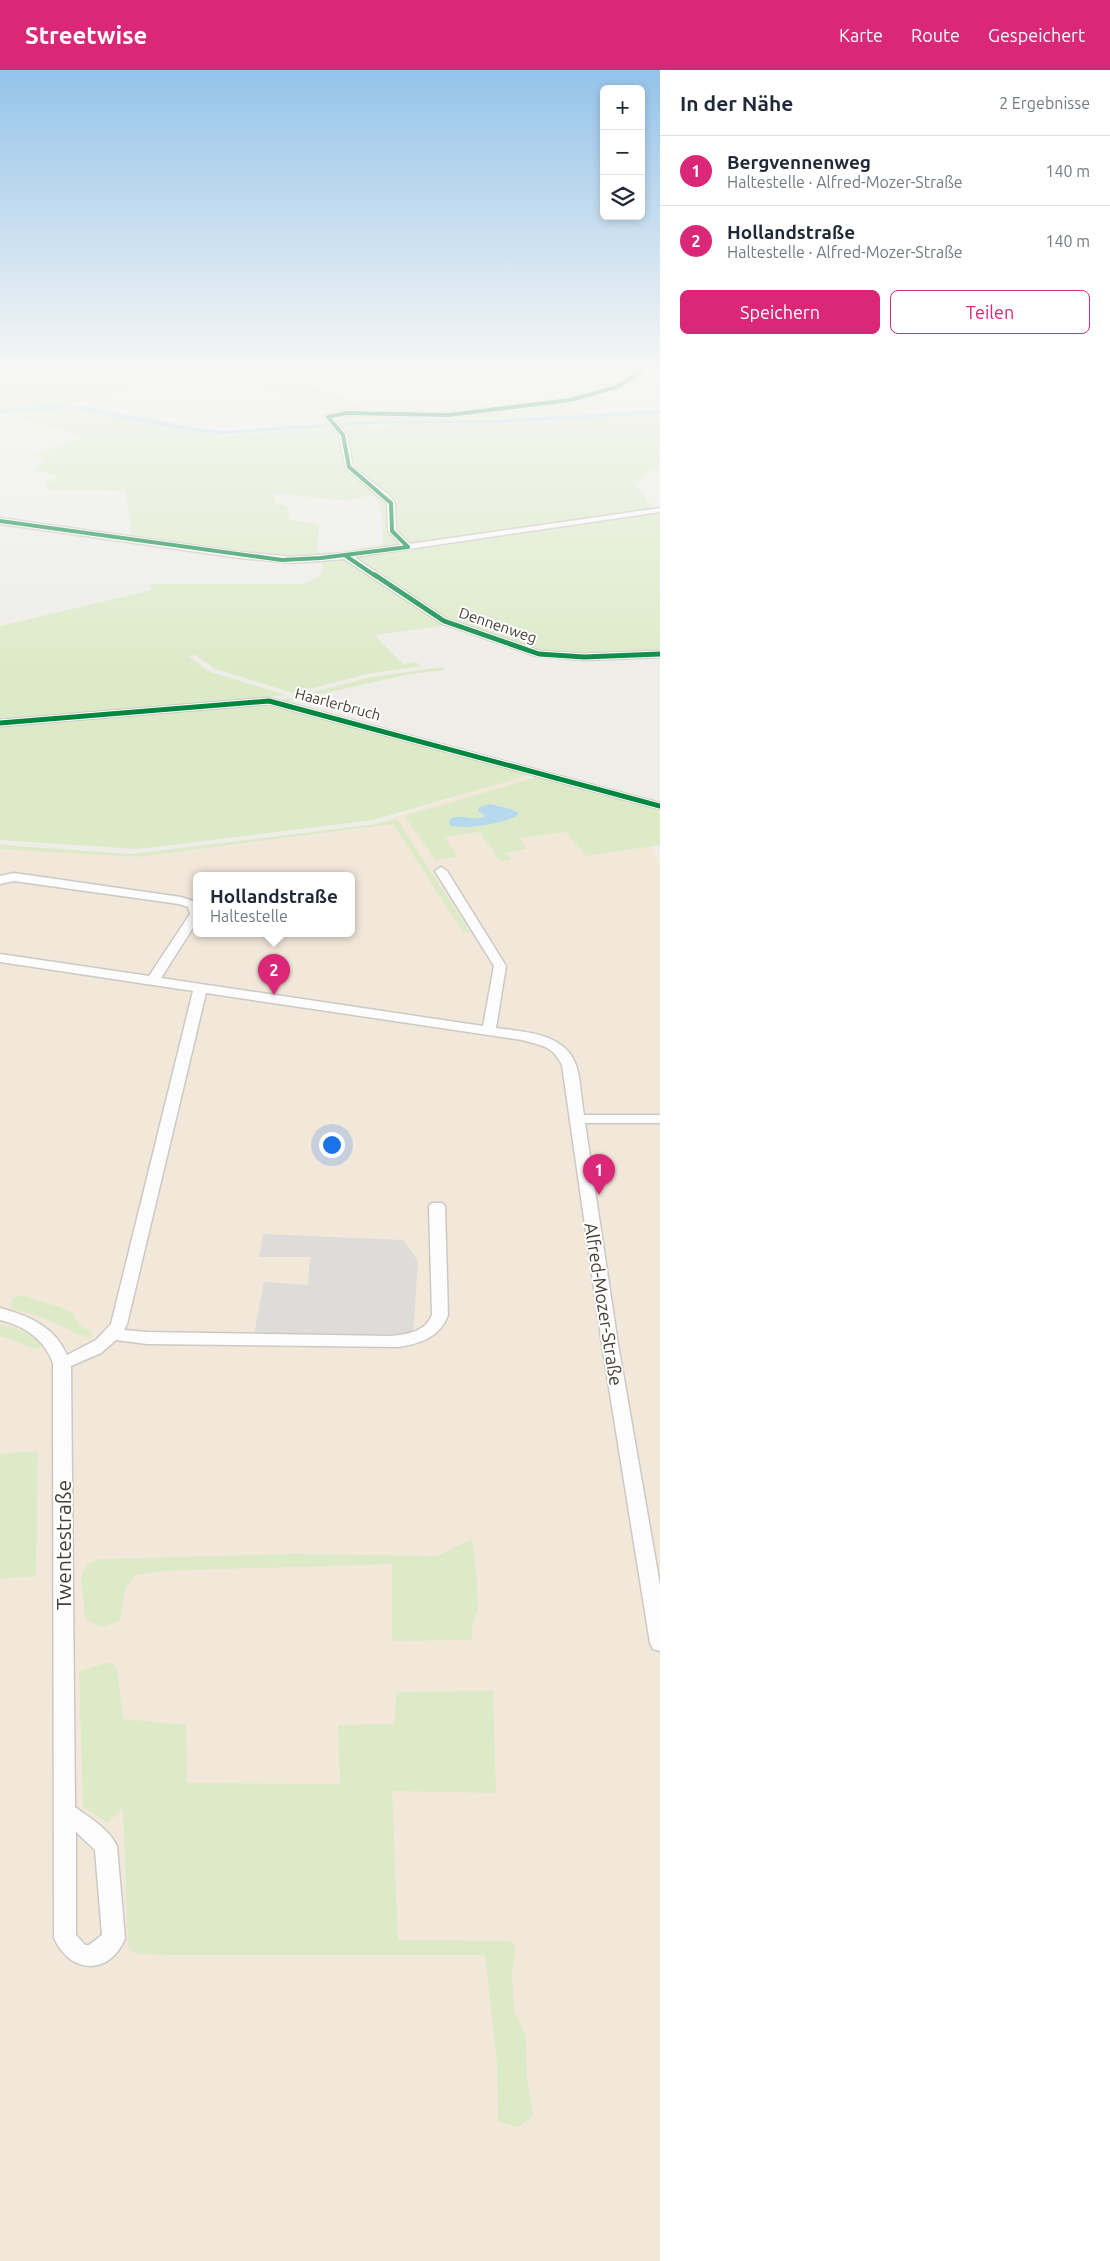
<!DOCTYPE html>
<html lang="de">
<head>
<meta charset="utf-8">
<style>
  body { margin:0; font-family:Ubuntu,sans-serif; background:#f6f6f7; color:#1f2937 }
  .controls { position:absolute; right:15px; top:15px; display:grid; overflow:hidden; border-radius:8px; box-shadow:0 2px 8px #0003 }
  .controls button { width:45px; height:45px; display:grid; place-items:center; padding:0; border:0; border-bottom:1px solid #e0e1e3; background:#fff; color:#1f2937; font:25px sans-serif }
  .you { position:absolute; left:331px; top:1074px; width:18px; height:18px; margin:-12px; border:4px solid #fff; border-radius:50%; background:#1a73e8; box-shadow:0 0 0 8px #1a73e833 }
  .badge { display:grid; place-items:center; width:32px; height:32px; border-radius:50%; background:#db2777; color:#fff; font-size:16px; font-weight:700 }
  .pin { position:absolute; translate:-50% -41px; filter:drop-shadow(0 1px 2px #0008) }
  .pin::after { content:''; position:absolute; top:26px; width:18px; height:15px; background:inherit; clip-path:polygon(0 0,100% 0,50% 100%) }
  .popup { position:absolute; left:193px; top:802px; width:162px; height:65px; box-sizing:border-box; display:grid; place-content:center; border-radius:8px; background:#fff; filter:drop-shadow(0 1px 4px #0005); font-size:16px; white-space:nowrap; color:#747a83 }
  .popup b { font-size:19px; color:#1f2937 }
  .popup::after { content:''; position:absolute; left:50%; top:100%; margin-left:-10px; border:10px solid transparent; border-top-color:#fff }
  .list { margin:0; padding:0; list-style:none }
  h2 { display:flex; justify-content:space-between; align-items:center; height:65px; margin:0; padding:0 20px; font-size:21px }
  h2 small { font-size:16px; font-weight:400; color:#747a83 }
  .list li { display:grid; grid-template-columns:32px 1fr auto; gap:15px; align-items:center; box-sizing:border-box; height:70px; padding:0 20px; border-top:1px solid #e0e1e3 }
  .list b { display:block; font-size:19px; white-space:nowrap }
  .list p { margin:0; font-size:16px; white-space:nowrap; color:#747a83 }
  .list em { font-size:16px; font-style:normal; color:#747a83 }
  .actions { display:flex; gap:10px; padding:15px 20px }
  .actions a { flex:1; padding:11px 0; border:1px solid #db2777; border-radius:8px; text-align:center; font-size:18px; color:#db2777 }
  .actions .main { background:#db2777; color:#fff }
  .icon { flex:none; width:28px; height:28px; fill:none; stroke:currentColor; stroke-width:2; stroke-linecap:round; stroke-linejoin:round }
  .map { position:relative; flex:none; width:660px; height:2191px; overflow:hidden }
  header { display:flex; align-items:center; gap:30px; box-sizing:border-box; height:70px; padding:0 25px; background:#db2777; color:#fff }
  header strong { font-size:24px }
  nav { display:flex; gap:28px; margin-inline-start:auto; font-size:18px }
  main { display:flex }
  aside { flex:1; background:#fff }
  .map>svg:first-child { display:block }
  .commercial { fill:#f2e8da; fill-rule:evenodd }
  .green { fill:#dceac7; fill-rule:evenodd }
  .parking { fill:#dedcd8 }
  .water { fill:#b7d9ee }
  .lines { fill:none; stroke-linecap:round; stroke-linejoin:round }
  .minor-casing { stroke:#cbc9c4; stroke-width:3 }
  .minor { fill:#fcfcfc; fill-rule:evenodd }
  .cycleway-far1-casing { stroke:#fff; stroke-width:5.5 }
  .cycleway-casing { stroke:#fff; stroke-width:7 }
  .cycleway-far1 { stroke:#00873e; stroke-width:4 }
  .cycleway { stroke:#00873e; stroke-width:5 }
  .labels { text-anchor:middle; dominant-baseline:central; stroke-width:4; stroke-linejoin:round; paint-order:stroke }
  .far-street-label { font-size:15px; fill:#453e34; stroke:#fff }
  .street-label { font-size:18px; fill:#453e34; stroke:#fff }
  .near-street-label { font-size:21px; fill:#453e34; stroke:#fff }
</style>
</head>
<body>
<header>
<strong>Streetwise</strong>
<nav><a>Karte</a><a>Route</a><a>Gespeichert</a></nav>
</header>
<main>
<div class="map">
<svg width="660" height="2191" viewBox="0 0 660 2191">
  <rect width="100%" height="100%" fill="#eeede8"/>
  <path class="commercial" d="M520 706 636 737 660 796V2191H0V774L133 788 359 759ZM196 806H352V864H196Z"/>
  <g class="green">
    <path d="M0 300H90L128 315 184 300H196L64 336 0 340Z"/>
    <path d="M219 300H267L383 343H330Z"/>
    <path d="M586 328 591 332 582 338 589 343 476 350 336 352 331 347 337 345H451Z"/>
    <path d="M53 339C107 340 158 359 212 364 251 367 292 360 331 356L339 370 346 398 386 431 388 436 389 455 401 474 357 482 283 488 132 468 126 421 46 419 47 413 59 406 35 401 44 390 32 384 85 367 5 343ZM273 423 348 431 371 425C386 433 381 460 383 474L330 484 317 482 319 454 289 450 288 437 275 431Z"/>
    <path d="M660 344V400L650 401 636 415 653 440 415 474C392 472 392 443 389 425L356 399 347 365 339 356 499 353Z"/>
    <path d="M660 443V582L572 584 544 581 483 563 443 548 358 489 363 485 385 482Z"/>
    <path d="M345 489 449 555 374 565 403 594 416 592 420 596 367 604 293 623 216 599 195 585 188 586 210 602 286 625 0 651V556L152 520 151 514H304L318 507 324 498 321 491Z"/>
    <path d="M443 597 444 600 409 604 286 632 279 631 371 607Z"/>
    <path d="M267 632 539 702 373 750 138 779 0 770V656Z"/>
    <path d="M547 704 657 737 660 745V775L586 786 566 762 519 768 527 779 506 783 511 790 501 791 479 762 444 767 458 787 435 790 405 746ZM497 735 511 739 512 749 458 758 469 747 480 749Z"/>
    <path d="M397 749 470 862H463L393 754 138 787 0 779V775L132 784 377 754Z"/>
    <path d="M20 1225 66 1239 74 1245 79 1255 92 1263 93 1267C77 1267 71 1260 57 1254 42 1247 27 1242 12 1238L11 1232 14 1228Z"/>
    <path d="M0 1255C16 1257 28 1263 41 1273L39 1279C25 1278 14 1269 0 1266Z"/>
    <path d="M38 1381 36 1506 0 1509V1384Z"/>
    <path d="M472 1469 476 1498 478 1540 472 1554V1570L392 1571V1494L161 1501 135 1505 125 1519 120 1551 101 1557 85 1549 81 1506 87 1495 99 1489 295 1484 437 1486Z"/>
    <path d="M110 1592 117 1598 123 1649 186 1655 187 1713 340 1714 338 1655 395 1654 396 1622 493 1621 496 1723 392 1721 398 1870 509 1871 516 1875 512 1902 514 1941 526 1965 527 2010 533 2045 519 2057 498 2052 497 1993 485 1885H166L136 1884 128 1877 123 1739 107 1753 83 1737 79 1601Z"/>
  </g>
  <path class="parking" d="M263 1164 403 1170 418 1191 413 1264H254L264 1212 308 1215 310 1187H259Z"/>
  <g class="water">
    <path d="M49 336 86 337 203 359 226 361 363 351 487 350 660 340V344L500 353 368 354 224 364 195 362 72 339 0 343V340Z"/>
    <path d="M490 734 511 739 518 743V745C507 753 461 761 449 755L450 749C462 743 474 752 485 746L478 741 479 737Z"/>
  </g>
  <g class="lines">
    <defs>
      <g id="minor">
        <path d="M638 300H645L632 311 619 318 570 332 448 347 346 345 333 348 347 365 353 397 389 425 395 433 396 460 410 474 660 438V442L354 487 447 549 540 581 584 584 660 581V587L584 590 536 586 441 553 344 489 292 493 240 488 0 454V448L240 482 292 487 346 483 401 475 388 461 387 433 346 399 339 365 325 349V345L346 341 448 343 570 328 615 316Z"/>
        <path d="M269 628 660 733V739L269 634 0 656V650Z"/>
        <path d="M441 797 447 801 506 896 496 958C524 962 565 963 576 995 581 1010 581 1029 584 1045H660V1053H585L618 1274 660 1515V1581L653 1579 650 1573 602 1274 562 995C552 975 542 976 522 970L206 923 127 1254 124 1260 147 1262 392 1266C408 1264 425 1262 432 1245L429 1136 432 1133H442L445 1136 448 1245C440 1267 422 1273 399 1277L147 1274 116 1270 101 1283 71 1296 75 1737C90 1748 109 1759 117 1776L125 1869C109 1906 70 1904 54 1868L53 1293C44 1269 25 1256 0 1250V1238C29 1246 54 1256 67 1285L96 1270 111 1254 193 921 0 892V884L149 906 190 844 188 837 179 834 14 811 0 814V806L14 803 181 827 196 832V853L161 908 483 956 494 896 435 801ZM76 1762 95 1780 102 1865 89 1875H85L76 1865Z"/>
      </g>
    </defs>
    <use href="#minor" class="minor-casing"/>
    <use href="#minor" class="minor"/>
    <defs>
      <g id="cycleway-far1">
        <path d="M0 451 282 490 321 488 408 477"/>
        <path d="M408 477 392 461 391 433 349 397 343 365 328 347 346 343 448 345 570 330 617 317 642 300"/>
        <path d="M346 486 377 507"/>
      </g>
      <g id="cycleway">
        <path d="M375 505 444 551 539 584 584 587 660 584"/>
        <path d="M0 653 269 631 660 736"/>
      </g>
    </defs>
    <use href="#cycleway-far1" class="cycleway-far1-casing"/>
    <use href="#cycleway" class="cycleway-casing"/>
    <use href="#cycleway-far1" class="cycleway-far1"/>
    <use href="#cycleway" class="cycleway"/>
  </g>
  <linearGradient id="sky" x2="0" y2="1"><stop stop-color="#94c3ea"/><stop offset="0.49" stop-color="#f7f7f5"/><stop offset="1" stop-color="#f7f7f5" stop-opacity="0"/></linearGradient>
  <rect width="660" height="607" fill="url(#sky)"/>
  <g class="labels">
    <g class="far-street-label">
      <text transform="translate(498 555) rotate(19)">Dennenweg</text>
      <text transform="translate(338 634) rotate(15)">Haarlerbruch</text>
    </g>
    <g class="street-label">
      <text transform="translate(604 1234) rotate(81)">Alfred-Mozer-Straße</text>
    </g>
    <g class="near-street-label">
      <text transform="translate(63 1475) rotate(-90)">Twentestraße</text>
    </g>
  </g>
</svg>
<div class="controls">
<button>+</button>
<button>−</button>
<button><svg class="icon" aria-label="layers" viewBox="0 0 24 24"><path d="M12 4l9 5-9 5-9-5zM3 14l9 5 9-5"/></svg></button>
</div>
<div class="you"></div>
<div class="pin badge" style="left:599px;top:1125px">1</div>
<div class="pin badge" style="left:274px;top:925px">2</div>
<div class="popup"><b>Hollandstraße</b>Haltestelle</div>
</div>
<aside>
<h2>In der Nähe<small>2 Ergebnisse</small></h2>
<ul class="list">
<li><span class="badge">1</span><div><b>Bergvennenweg</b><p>Haltestelle · Alfred-Mozer-Straße</p></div><em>140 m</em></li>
<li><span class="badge">2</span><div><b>Hollandstraße</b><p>Haltestelle · Alfred-Mozer-Straße</p></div><em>140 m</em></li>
</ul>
<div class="actions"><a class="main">Speichern</a><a>Teilen</a></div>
</aside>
</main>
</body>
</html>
